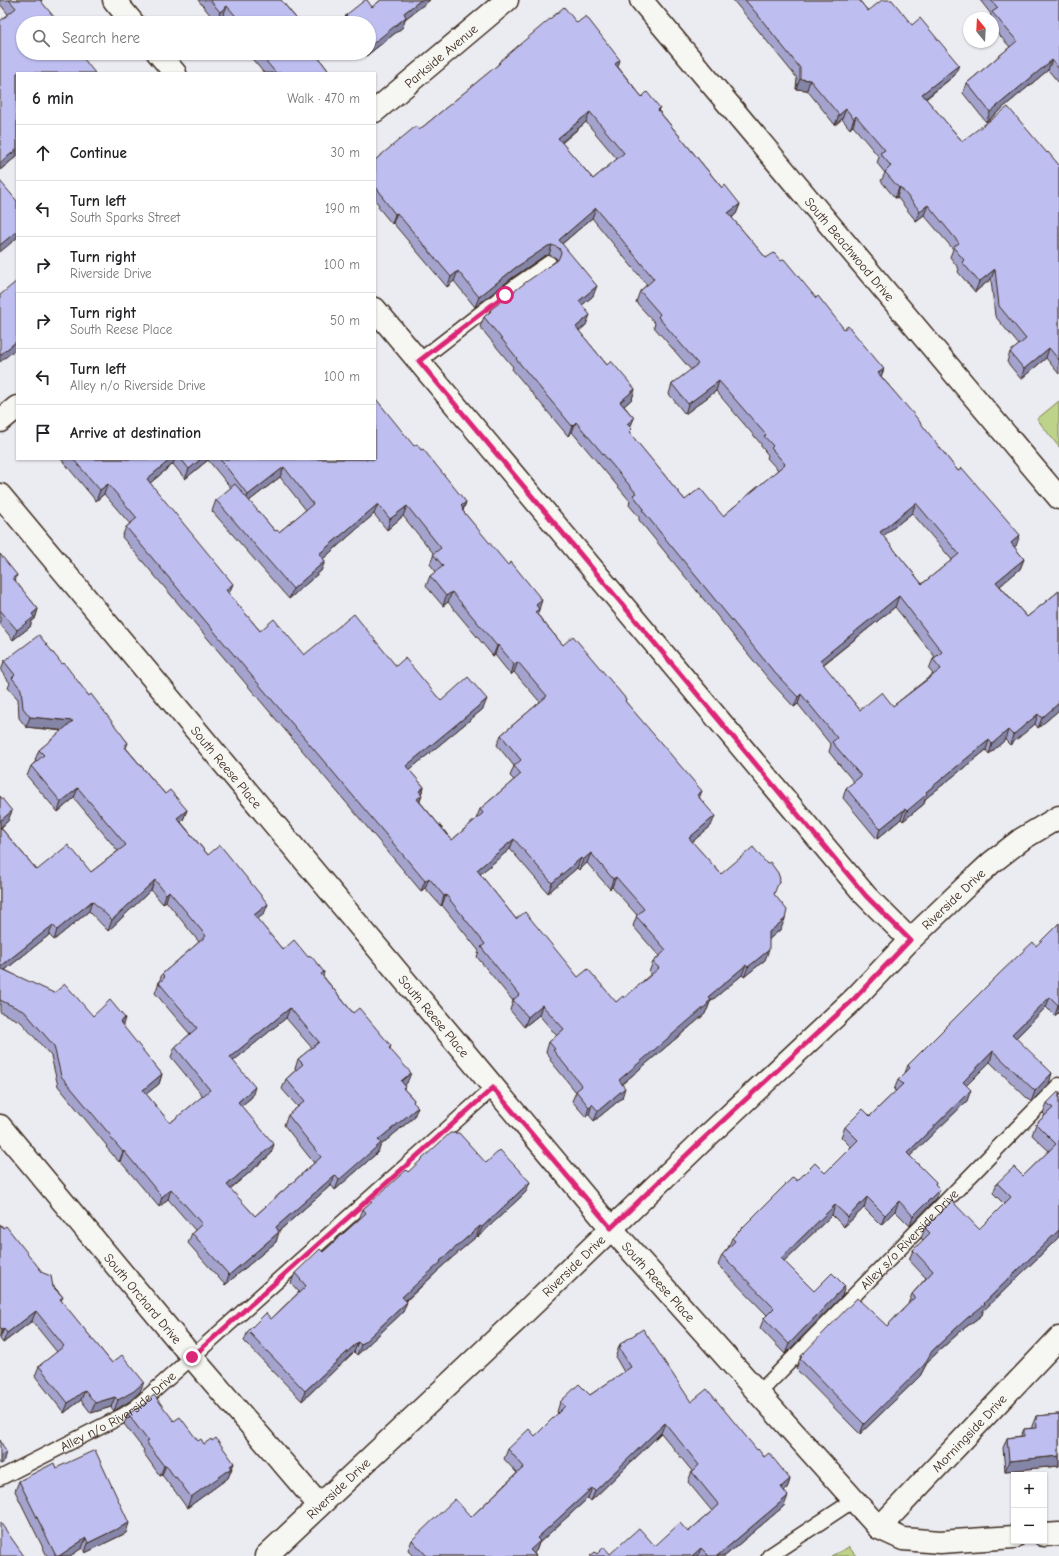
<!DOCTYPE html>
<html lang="en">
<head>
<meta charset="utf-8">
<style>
  body { margin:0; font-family:"Comic Neue",sans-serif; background:#f2f2f2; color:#202124 }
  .controls { position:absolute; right:12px; bottom:12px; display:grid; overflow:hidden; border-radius:0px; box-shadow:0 1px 3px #0004 }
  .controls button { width:36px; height:36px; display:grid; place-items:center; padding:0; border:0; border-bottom:1px solid #e0e0e0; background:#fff; color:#202124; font:20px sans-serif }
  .compass { position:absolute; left:963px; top:12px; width:36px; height:36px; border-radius:50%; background:#fff; box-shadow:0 1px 3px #0004; rotate:342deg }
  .stop { position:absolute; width:12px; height:12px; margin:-9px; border:3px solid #db2777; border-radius:50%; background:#fff }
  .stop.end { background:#db2777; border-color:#fff; box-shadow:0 1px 4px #0008 }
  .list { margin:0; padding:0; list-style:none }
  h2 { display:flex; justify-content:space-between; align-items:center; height:52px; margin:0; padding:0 16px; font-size:17px }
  h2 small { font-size:13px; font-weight:400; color:#757577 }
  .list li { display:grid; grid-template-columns:26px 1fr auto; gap:12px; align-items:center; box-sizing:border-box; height:56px; padding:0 16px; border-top:1px solid #e0e0e0 }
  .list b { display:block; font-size:15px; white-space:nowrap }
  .list p { margin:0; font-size:13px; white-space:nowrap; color:#757577 }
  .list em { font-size:13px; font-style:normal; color:#757577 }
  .icon { flex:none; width:22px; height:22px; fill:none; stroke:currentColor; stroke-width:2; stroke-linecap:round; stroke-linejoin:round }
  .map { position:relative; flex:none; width:1059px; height:1556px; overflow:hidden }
  .search { position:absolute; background:#fff; box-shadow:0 1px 3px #0004; left:16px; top:16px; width:360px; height:44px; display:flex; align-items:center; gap:10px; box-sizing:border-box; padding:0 14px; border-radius:22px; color:#757577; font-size:15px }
  .panel { position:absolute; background:#fff; box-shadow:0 1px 3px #0004; left:16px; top:72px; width:360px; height:388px; border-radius:0px }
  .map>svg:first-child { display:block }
  .green { fill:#bdd389; stroke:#7c7e54 }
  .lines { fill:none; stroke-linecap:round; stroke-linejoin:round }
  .lane-casing { stroke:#3b2a1e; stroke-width:17 }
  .street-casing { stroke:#3b2a1e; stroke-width:25 }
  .secondary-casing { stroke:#3b2a1e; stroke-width:25 }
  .lane { stroke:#f6f6f2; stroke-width:14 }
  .street { stroke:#f6f6f2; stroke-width:22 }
  .secondary { stroke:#f6f6f2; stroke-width:22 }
  .wall { fill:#a3a3ce; stroke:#3b2a1e; fill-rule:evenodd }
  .shaded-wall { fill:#8585a8; stroke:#3b2a1e }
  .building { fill:#bebef0; stroke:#3b2a1e; fill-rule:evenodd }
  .route { stroke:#db2777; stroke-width:5 }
  .labels { text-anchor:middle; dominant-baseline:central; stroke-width:3; stroke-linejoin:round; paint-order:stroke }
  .street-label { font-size:13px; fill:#3b2a1e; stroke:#f6f6f2 }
</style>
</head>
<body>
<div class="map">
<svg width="1059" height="1556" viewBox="0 0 1059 1556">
  <rect width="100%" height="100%" fill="#ebebf2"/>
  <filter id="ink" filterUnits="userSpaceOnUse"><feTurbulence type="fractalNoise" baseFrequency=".025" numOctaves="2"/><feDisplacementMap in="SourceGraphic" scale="8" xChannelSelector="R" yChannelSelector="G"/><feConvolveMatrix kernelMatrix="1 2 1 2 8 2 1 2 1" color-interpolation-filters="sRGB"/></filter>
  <g filter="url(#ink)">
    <g class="green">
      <path d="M1059 401V447L1037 419Z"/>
      <path d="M849 1547 856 1556H831Z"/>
    </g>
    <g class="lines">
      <defs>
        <g id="lane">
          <path d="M419 361 517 285 549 263"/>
          <path id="s1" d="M759 1393 1059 1085"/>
          <path id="s2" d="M0 1478 124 1415 135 1408 493 1088"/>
          <path d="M769 1556 854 1500"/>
        </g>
        <g id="street">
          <path d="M114 0 133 23"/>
          <path id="s3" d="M641 0 1059 498"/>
          <path d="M158 53 175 73"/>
          <path id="s4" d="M375 111 507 0"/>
          <path d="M375 309 866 896 910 940"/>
          <path d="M0 421 17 407"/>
          <path id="s5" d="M0 495 611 1228 879 1528 903 1539 940 1542 1014 1537"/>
          <path id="s6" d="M0 1126 192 1357 319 1505"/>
          <path id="s7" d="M879 1528 1059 1338"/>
          <path d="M1044 1535 1059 1534"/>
        </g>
        <g id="secondary">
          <path id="s8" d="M266 1556 520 1317 700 1143 854 999 910 940 961 891 991 863 1022 839 1059 817"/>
        </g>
      </defs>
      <use href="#lane" class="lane-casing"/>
      <use href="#street" class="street-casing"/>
      <use href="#secondary" class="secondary-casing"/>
      <use href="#lane" class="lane"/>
      <use href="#street" class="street"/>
      <use href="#secondary" class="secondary"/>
    </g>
    <g class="wall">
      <path d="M0 0H42L17 73V156L0 170 8 14 0 4Z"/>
      <path d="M198 0H281L300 23H229L223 16 216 22Z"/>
      <path d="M381 0H430L405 19 403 27 366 56 364 53H369V23H343L346 15 372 7Z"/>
      <path d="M733 0H859L868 11 912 25 955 75 926 99 962 141 1047 153 1059 165V374L1046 358 1021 379 1007 362 1010 352 1019 345 995 316 991 279 975 292 958 272 959 269 950 257 953 249 924 215 916 221 897 197 895 198 881 181 885 173 877 163 879 157 853 126 850 129 842 119 835 125 807 90 796 89 797 78 753 24Z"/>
      <path d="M980 0H1059V83L1048 70 986 122 963 93 967 83 1010 47 993 28V18H990L991 14Z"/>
      <path d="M249 53H315L330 73H264L248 54Z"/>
      <path d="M499 62 618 67 642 97 659 111 722 188 740 204 736 214 732 218 766 258 781 261 844 329 884 369 881 376 958 471 1016 546 1014 547 1024 559 1020 569 1000 586 1027 617 1059 591V710L1038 728 1035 724 1010 745 1005 740 989 754 986 750 925 799 924 804 903 821 901 819 877 839 843 798 846 788 854 782 829 752 831 745 798 704 794 707 771 682 639 520V517L629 505 630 501 572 432 568 436 512 369 513 367 480 327 484 317 488 314 490 310 557 260 556 258 549 255 544 256 512 278 475 307 454 281 447 287 393 223 392 224 378 207 379 205 375 200V160L419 130 498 65ZM586 122 617 159 593 179 562 143ZM592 218 647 285 640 291 636 302 655 323 654 327 691 370 672 384 669 394 685 414 716 391 761 444V446L768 455 767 458 778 470 723 516 685 500 631 435 630 427 634 418 624 406 632 399 635 389 607 365 579 331 586 325 582 305 593 296 562 244ZM912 513 952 560 922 584 883 536ZM895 607 935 657 933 659 929 669 933 674 893 706 860 710 823 665Z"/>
      <path d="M414 446 466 502 463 511 539 609 537 614 563 645 626 699 625 701 700 798 711 826 692 842 721 874 774 894 781 929 769 939 765 960 744 977 742 975 710 1002 707 1010 706 1011 705 1014 622 1084V1098L594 1121 589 1115 586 1117 572 1101 576 1092 550 1060 551 1058 546 1052 549 1042 557 1036 539 1015 524 1027 510 1010 513 1001 477 957 479 951 442 905 441 906 425 888 421 891 122 537 126 527 130 524 104 494 96 501 61 459H375ZM208 460 231 488 216 500 212 511 289 599 321 571 325 561 323 559 374 514 387 530 403 516 434 554 430 564 436 572 430 576 426 586 443 606 448 602 493 656 495 655 511 675 514 672 540 702 501 735 497 745 514 766 510 776 514 780 480 809 476 819 452 840 420 802 421 794 424 787 409 770 483 709 441 701 396 666 304 655 260 631 229 594 150 483 173 464 185 479ZM280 477 306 510 279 532 275 531 249 501ZM510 849 548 893 577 868 579 870 587 863 610 889 612 887 637 915 633 926 659 956 653 962 649 972 651 974 624 998 616 1002 578 977 516 919 480 874Z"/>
      <path d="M0 554 15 581 38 609 35 619 32 621 30 627 13 640 0 624Z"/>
      <path d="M4 661 62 664 89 696 128 743 126 748 165 794 187 810 183 820 181 822 208 855 264 914 257 919 283 950 308 957 324 972 323 976 353 1013 391 1046 390 1048 407 1083 405 1085 404 1089 414 1100 413 1102 414 1117 381 1145 377 1153 335 1190 331 1185 279 1231 276 1242 225 1285 188 1243 192 1233 195 1230 168 1199 159 1207 120 1161 119 1162 106 1147 107 1146 58 1086 51 1056 21 1022 0 1012V796L8 821 1 828 37 870 91 872 118 851 74 798 58 812 27 776 31 766 36 761 35 760 39 750 62 731 26 727 19 718 18 699 8 688 10 683 1 671ZM151 890 163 904 166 901 199 942 162 974 155 993 190 1034 175 1047 171 1057 203 1096 170 1123 146 1094 159 1084 162 1074 122 1026 93 1016 5 970 49 935 54 940 89 911 108 931ZM286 1018 312 1048 298 1059 295 1069 296 1070 286 1079 282 1089 298 1107 288 1115 284 1125 314 1163 255 1216 230 1189 271 1154 241 1106 252 1097 233 1061Z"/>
      <path d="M1059 923V1012L1055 1016 1046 1007 1016 1038 1049 1084 1031 1102 990 1062 966 1086 967 1101 910 1156 936 1182 935 1184 936 1199 910 1226 895 1211 881 1225 864 1208 844 1227 832 1215 784 1261 814 1291 842 1296 785 1354 760 1328 764 1318 767 1315 718 1265 722 1255 728 1248 732 1238 797 1181 825 1173 851 1147 841 1137 845 1127 870 1116 896 1091 894 1090 898 1080 905 1073 908 1065 1036 946Z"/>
      <path d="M1059 1091V1237L983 1311 982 1315 962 1330 928 1361 920 1376 860 1434 796 1369 801 1356 887 1326 908 1304 912 1294 926 1278 909 1260 913 1250 923 1240 921 1238 925 1228 979 1229 1004 1204 993 1193 997 1183 1023 1176 1049 1151 1032 1135 1036 1124 1045 1115 1043 1113 1047 1103Z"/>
      <path d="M486 1163 526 1192 478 1237 477 1236 438 1270 437 1272 406 1301 403 1312 357 1355 354 1352 302 1401 244 1341 248 1331 271 1319 299 1292 291 1283 295 1273 323 1252 359 1219 363 1209 408 1172Z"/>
      <path d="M0 1224 63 1297 61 1301 112 1363 140 1392 130 1401 114 1411 111 1407 91 1413 81 1400 64 1413 35 1376 39 1366 57 1352 32 1321 3 1343 0 1339Z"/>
      <path d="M620 1344 691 1402 757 1450 790 1479 787 1489 784 1491V1506L725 1556H590L597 1554H610L655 1546 688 1532 712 1511 688 1482 692 1471 661 1433 591 1501 588 1498 539 1543 536 1551 534 1553 536 1556H414L408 1550 412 1540 471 1517 517 1473 504 1459 508 1449 535 1436 558 1413 557 1412 560 1402 590 1395 624 1372 616 1358 617 1356 616 1355Z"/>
      <path d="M128 1414 174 1421 198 1441 204 1444 212 1441 234 1463 228 1478 187 1508 172 1487V1488L162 1475 160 1476 143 1452 144 1450 124 1424Z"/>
      <path d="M1059 1414V1466L1005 1471 1003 1448 1007 1438 1021 1436 1024 1429 1032 1428V1426L1036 1416Z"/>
      <path d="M56 1468 126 1533 85 1553 82 1548 70 1556H47L15 1491 19 1481Z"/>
    </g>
    <g class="shaded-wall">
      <path d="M421 0H430L405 19 403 27 366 56 367 53H369V48L370 46 404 13Z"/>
      <path d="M227 6 223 16 216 22 220 12Z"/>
      <path d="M620 60 617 70 615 64Z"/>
      <path d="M1052 60 1048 70 986 122 990 112Z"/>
      <path d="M959 65 955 75 918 104 922 94Z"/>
      <path d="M800 79 810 80 807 90 796 89Z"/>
      <path d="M846 109 842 119 835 125 839 115Z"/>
      <path d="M590 112 586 122 554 148 558 138Z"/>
      <path d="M856 116 853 126 850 129 854 119Z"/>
      <path d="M17 149V156L0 170V163Z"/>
      <path d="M900 187 897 197 895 198 899 188Z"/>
      <path d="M740 204 736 214 724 224 728 213Z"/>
      <path d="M928 205 924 215 916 221 920 211Z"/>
      <path d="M596 208 592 218 558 247 559 240Z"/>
      <path d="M397 213 393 223 392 224 395 214Z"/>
      <path d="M17 231V238L0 252V245Z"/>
      <path d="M552 245 549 255 544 256 512 278 475 307 479 297 515 268 548 246Z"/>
      <path d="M995 269 991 279 975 292 979 282Z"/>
      <path d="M458 271 454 281 447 287 451 277Z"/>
      <path d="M597 286 593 296 575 311 579 301Z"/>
      <path d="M590 315 586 325 572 337 576 327Z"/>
      <path d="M17 341V348L0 362V355Z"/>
      <path d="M1049 348 1046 358 1021 379 1024 369Z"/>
      <path d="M884 369 880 379 878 373Z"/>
      <path d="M719 381 716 391 685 414 688 404Z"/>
      <path d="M635 389 632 399 617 412 620 402Z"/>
      <path d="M634 418 630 428 627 424Z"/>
      <path d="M576 422 572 432 568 436 572 426Z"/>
      <path d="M171 459H175L173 464 143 489 147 479Z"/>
      <path d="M201 459H209L185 479 189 469Z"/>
      <path d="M284 467 280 477 244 505 248 495Z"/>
      <path d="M108 484 104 494 96 501 100 490Z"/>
      <path d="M466 502 462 512 461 506Z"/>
      <path d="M916 503 912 513 876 542 880 532Z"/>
      <path d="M378 504 374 514 316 565 319 554Z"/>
      <path d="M407 506 403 516 387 530 390 519Z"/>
      <path d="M1020 535 1016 546 1007 553 1011 543Z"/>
      <path d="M1024 559 1020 569 993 592 996 582Z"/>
      <path d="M325 561 321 571 289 599 293 589Z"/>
      <path d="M17 575 14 585 13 578Z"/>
      <path d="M233 584 229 594 226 590Z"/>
      <path d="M452 592 448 602 443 606 446 596Z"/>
      <path d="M899 596 895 607 816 670 820 660Z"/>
      <path d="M542 600 536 619 532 622 536 605Z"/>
      <path d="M38 609 35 619 32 621 30 627 13 640 17 630 32 614Z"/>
      <path d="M498 645 495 655 493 656 497 646Z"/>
      <path d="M518 662 514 672 511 675 514 664Z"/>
      <path d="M801 694 798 704 794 707 798 697Z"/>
      <path d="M487 699 483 709 402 776 406 766Z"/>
      <path d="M1059 703V710L1038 728 1042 718Z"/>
      <path d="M1038 714 1035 724 1010 745 1013 735Z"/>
      <path d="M30 717 73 721 69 731 26 727Z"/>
      <path d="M1008 730 1005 740 989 754 992 744Z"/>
      <path d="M989 740 986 750 925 799 924 804 903 821 907 811 926 792Z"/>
      <path d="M424 787 420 796 422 795 418 805 413 809 419 791Z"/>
      <path d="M78 788 74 798 58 812 61 802Z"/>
      <path d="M702 791 698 801 697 795Z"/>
      <path d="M905 809 901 819 877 839 880 829Z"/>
      <path d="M187 810 183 820 174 828 177 818Z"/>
      <path d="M12 811 8 821 0 828V821Z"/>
      <path d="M715 816 711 826 685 848 689 838Z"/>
      <path d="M514 839 510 849 473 880 477 870Z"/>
      <path d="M591 853 587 863 579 870 583 860Z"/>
      <path d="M581 858 577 868 548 893 552 883Z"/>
      <path d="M616 877 612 887 610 889 613 879Z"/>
      <path d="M429 878 425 888 421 891 425 881Z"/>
      <path d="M155 880 151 890 108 931 112 920Z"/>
      <path d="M169 891 166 901 163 904 166 894Z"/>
      <path d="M446 895 442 905 441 906 444 896Z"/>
      <path d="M92 901 89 911 54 940 57 930Z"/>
      <path d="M268 904 264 914 250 925 254 915Z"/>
      <path d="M785 919 781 929 766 942 769 932Z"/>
      <path d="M53 925 49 935 0 974V967Z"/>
      <path d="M769 950 765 960 744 977 748 967Z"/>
      <path d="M746 965 742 975 710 1002 707 1010 706 1011 705 1014 615 1090 619 1080 708 997Z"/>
      <path d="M1050 997 1046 1007 1009 1045 1012 1034Z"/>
      <path d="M542 1005 539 1015 524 1027 528 1017Z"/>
      <path d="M1058 1005H1059V1012L1055 1016Z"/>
      <path d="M290 1008 286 1018 226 1067 230 1057Z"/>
      <path d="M125 1018 122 1028 120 1022Z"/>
      <path d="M993 1051 990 1062 959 1093 963 1082Z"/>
      <path d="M411 1073 407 1083 397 1092 401 1081Z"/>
      <path d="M1052 1073 1049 1084 1031 1102 1035 1091Z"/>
      <path d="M162 1074 159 1084 139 1100 143 1090Z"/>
      <path d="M255 1087 252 1097 234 1112 238 1102Z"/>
      <path d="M625 1088 622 1098 594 1121 598 1111Z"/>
      <path d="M971 1090 967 1101 903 1163 907 1153Z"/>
      <path d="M592 1104 589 1115 586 1117 589 1107Z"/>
      <path d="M418 1107 414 1117 381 1145 377 1153 335 1190 339 1180 378 1140Z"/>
      <path d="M274 1144 271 1154 223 1195 227 1185Z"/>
      <path d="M124 1151 120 1161 119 1162 123 1152Z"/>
      <path d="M335 1175 331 1185 272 1237 276 1227Z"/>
      <path d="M530 1182 526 1192 478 1237 482 1227Z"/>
      <path d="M171 1189 168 1199 159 1207 162 1197Z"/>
      <path d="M940 1189 936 1199 910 1226 913 1216Z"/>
      <path d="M867 1197 864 1208 844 1227 848 1217Z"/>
      <path d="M899 1201 895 1211 881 1225 885 1215Z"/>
      <path d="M835 1205 832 1215 777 1268 781 1258Z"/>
      <path d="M480 1226 477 1236 438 1270 437 1272 398 1307 402 1297 440 1261Z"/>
      <path d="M1059 1230V1237L983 1311 982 1315 962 1330 928 1361 920 1376 860 1434 864 1424 932 1351 966 1319 984 1303Z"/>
      <path d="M279 1232 276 1242 225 1285 229 1275Z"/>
      <path d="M845 1286 842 1296 785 1354 789 1344Z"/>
      <path d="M407 1302 403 1312 357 1355 361 1345Z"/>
      <path d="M36 1311 32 1321 3 1343 7 1333Z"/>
      <path d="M4 1329 0 1338V1335L2 1330Z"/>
      <path d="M358 1342 354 1352 302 1401 305 1391Z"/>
      <path d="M144 1382 140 1392 130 1401 114 1411 118 1400Z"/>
      <path d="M85 1390 81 1400 64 1413 68 1403Z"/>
      <path d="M115 1397 111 1407 91 1413 95 1403Z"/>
      <path d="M665 1423 661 1433 591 1501 595 1491Z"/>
      <path d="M6 1452 3 1463 0 1464V1456Z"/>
      <path d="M1059 1456V1466L1005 1471 1009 1461Z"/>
      <path d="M234 1463 228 1478 187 1508 191 1497Z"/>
      <path d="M166 1465 162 1475 160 1476 164 1466Z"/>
      <path d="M790 1479 787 1489 777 1497 781 1487Z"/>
      <path d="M592 1488 588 1498 539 1543 536 1551 531 1556 530 1550 537 1538Z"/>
      <path d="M788 1496 784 1506 725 1556H717Z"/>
      <path d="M129 1523 126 1533 85 1553 88 1543Z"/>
      <path d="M86 1538 82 1548 70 1556H59Z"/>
      <path d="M701 1548 698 1556H692Z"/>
    </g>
    <g class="building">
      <path d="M9 0H40L59 23H23V53H79L95 73H17V149L0 163V21L16 8Z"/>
      <path d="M210 0H281L300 23H242L227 6 220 12Z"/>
      <path d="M365 0H367L372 7 381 0H421L404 13 406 17 370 46 369 45V23H352L346 15Z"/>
      <path d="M745 0H859L868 11 882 0H892L912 25 920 18 959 65 922 94 962 141 1008 107 1047 153 1048 152 1059 165V360L1049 348 1024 369 1010 352 1026 339 999 306 995 269 979 282 962 262 964 260 953 247 959 243 928 205 920 211 900 187 899 188 885 172 891 166 880 153 885 150 856 116 854 119 846 109 839 115 810 80 800 79V68L757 14Z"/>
      <path d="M991 0H1059V69L1052 60 990 112 967 83 1017 41 992 12 998 8Z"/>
      <path d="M564 7 577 23 586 16 620 60 615 64 642 97 647 92 660 108 658 110 722 188 725 185 740 204 728 213 766 258 774 253 781 261 784 259 816 298 818 296 844 329 848 326 884 369 878 373 916 417 958 471 962 468 1020 535 1011 543 1024 559 996 582 1027 617 1059 591V703L1042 718 1038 714 1013 735 1008 730 992 744 989 740 926 792 927 794 907 811 905 809 880 829 846 788 861 776 832 742 837 738 801 694 798 697 774 672 642 510 644 509 633 495 636 493 576 422 572 426 516 359 517 358 484 317 491 311 490 310 526 282 558 260 561 253 559 248 552 245 548 246 515 268 479 297 458 271 451 277 397 213 395 214 382 197 383 196 375 186V160L416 126 419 130 500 63 499 62ZM590 112 624 153 593 179 558 138ZM596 208 654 279 640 291 660 314 658 317 698 364 672 384 688 404 719 381 766 435 764 436 773 446 771 448 785 464 723 516 700 488 685 500 629 432 632 429 627 424 634 418 620 402 635 389 611 361 607 365 576 327 590 315 579 301 597 286 559 240ZM916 503 959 554 922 584 880 532ZM899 596 942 652 933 659 941 669 893 706 882 692 860 710 820 660Z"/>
      <path d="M259 53H315L330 73H276Z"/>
      <path d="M0 181 17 201V231L0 245Z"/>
      <path d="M17 281V341L0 355V295Z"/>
      <path d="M376 399 414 446 417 444 421 450 423 449 466 502 461 506 463 509 462 510 508 565 511 562 542 600 536 605 539 609 535 612 563 645 573 636 626 699 625 701 702 791 697 795 715 816 689 838 721 874 753 847 767 864 770 862 778 873 780 879 774 894 787 910 785 919 769 932V950L748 967 746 965 708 997 711 1000 707 1003 708 1004 619 1080 625 1088 598 1111 592 1104 589 1107 576 1091 582 1086 553 1050 555 1049 549 1042 564 1029 542 1005 528 1017 513 1000 519 995 481 947 485 944 446 895 444 896 429 878 425 881 126 527 137 518 108 484 100 490 73 459H171L147 479 233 584 226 590 260 631 274 619 304 655 354 614 396 666 405 658 441 701 468 677 487 699 406 766 424 787 419 791 422 795 417 799 452 840 483 813 480 809 521 774 514 766 521 760 501 735 547 696 518 662 514 664 498 645 497 646 452 592 446 596 430 576 443 566 433 554 441 548 407 506 390 519 378 504 319 554 325 561 293 589 216 500 235 484 275 531 277 530 279 532 313 504 284 467 248 495 220 459H375V400ZM514 839 552 883 581 858 583 860 591 853 613 879 616 877 644 909 636 916 666 950 653 962 659 968 624 998 623 996 616 1002 588 969 578 977 525 912 516 919 477 870Z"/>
      <path d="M181 459H201L189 469Z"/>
      <path d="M0 554 17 575 13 578 38 609 32 614 34 617 17 630 0 610Z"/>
      <path d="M39 635 62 664 64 663 89 696 91 694 128 743 124 746 165 794 170 790 187 810 177 818 208 855 220 845 268 904 254 915 283 950 294 940 308 957 311 956 324 972 321 974 353 1013 359 1008 391 1046 389 1048 411 1073 401 1081 405 1086 403 1088 414 1100 413 1102 418 1107 378 1140 381 1143 339 1180 335 1175 276 1227 279 1232 229 1275 192 1233 202 1224 171 1189 162 1197 124 1151 123 1152 110 1137 111 1136 61 1076 54 1046 25 1012 0 1000V968L54 993 65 984 93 1016 110 1000 125 1018 120 1022 162 1074 143 1090 170 1123 210 1090 175 1047 197 1028 159 983 165 977 162 974 206 936 169 891 166 894 155 880 112 920 92 901 57 930 53 925 0 967V827L37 870 68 845 71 849H72L91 872 126 845 78 788 61 802 31 766 44 755 39 750 73 721 30 717 23 708 21 689 12 678 15 675 4 661ZM290 1008 319 1042 298 1059 303 1064 286 1079 305 1101 288 1115 321 1157 255 1216 227 1185 274 1144 238 1102 255 1087 230 1057Z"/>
      <path d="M0 796 12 811 0 821Z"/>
      <path d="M1059 923V1005H1058L1050 997 1012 1034 1052 1073 1035 1091 993 1051 963 1082 971 1090 907 1153 936 1182 935 1184 940 1189 913 1216 899 1201 885 1215 867 1197 848 1217 835 1205 781 1258 814 1291 832 1273 845 1286 789 1344 764 1318 774 1308 722 1255 735 1241 732 1238 793 1177 797 1181 815 1163 825 1173 858 1140 845 1127 863 1109 870 1116 903 1084 898 1080 910 1068 908 1065 1002 971 1033 942 1036 946Z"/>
      <path d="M1059 1091V1230L984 1303 985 1304 966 1319 932 1351 924 1365 864 1424 800 1359 802 1357 801 1356 857 1298 887 1326 915 1297 912 1294 933 1271 913 1250 930 1233 925 1228 952 1201 979 1229 1011 1197 997 1183 1014 1167 1023 1176 1056 1144 1036 1124 1053 1108 1047 1103Z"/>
      <path d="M450 1133H459L486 1163 500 1150 530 1182 482 1227 480 1226 440 1261 441 1262 402 1297 407 1302 361 1345 358 1342 305 1391 248 1331 266 1313 271 1319 306 1286 295 1273 320 1249 323 1252 366 1213 363 1209 406 1170 408 1172Z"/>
      <path d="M0 1224 3 1228 6 1226 43 1273 51 1276 53 1287 63 1297 60 1299 112 1363 122 1355 144 1382 134 1391 118 1400 115 1397 95 1403 85 1390 68 1403 39 1366 64 1346 36 1311 7 1333 4 1329 2 1330 0 1327Z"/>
      <path d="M643 1329 691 1402 707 1389 757 1450 758 1449 764 1457 769 1453 790 1479 781 1487 788 1496 717 1556H709L701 1548 692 1556H590L595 1552 597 1554 604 1547 610 1554 639 1528 655 1546 680 1523 688 1532 719 1505 692 1472 699 1465 665 1423 595 1491 592 1488 537 1538 540 1541 530 1550 536 1556H427L412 1540 455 1499 471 1517 524 1467 508 1449 529 1429 535 1436 565 1406 560 1402 579 1384 590 1395 631 1367 619 1348 621 1347 620 1344Z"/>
      <path d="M154 1395 174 1421 180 1417 198 1441 201 1439 204 1444 211 1439 212 1441 216 1438 234 1463 230 1466 232 1468 191 1497 176 1477 175 1478 166 1465 164 1466 146 1442 148 1441 128 1414 143 1405Z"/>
      <path d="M1059 1414V1456L1009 1461 1007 1438 1024 1436V1429L1037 1428 1036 1416Z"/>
      <path d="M0 1440 6 1452 0 1456Z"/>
      <path d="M95 1450 129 1523 88 1543 86 1538 59 1556H56L19 1481 54 1463 56 1468Z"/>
      <path d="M0 1522 24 1556H0Z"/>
    </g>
  </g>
  <g class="lines" filter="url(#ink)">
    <path class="route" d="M192 1357 493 1088 611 1228 700 1142 854 999 910 940 866 896 419 361 505 295"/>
  </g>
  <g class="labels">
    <g class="street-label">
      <text stroke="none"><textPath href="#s4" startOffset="86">Parkside Avenue</textPath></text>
      <text stroke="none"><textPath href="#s3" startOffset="325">South Beachwood Drive</textPath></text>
      <text stroke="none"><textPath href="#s5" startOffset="354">South Reese Place</textPath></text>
      <text stroke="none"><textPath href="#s8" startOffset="951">Riverside Drive</textPath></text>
      <text stroke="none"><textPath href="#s5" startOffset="678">South Reese Place</textPath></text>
      <text stroke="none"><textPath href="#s1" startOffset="215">Alley s/o Riverside Drive</textPath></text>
      <text stroke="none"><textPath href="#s8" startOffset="423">Riverside Drive</textPath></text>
      <text stroke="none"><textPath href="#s5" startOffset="1026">South Reese Place</textPath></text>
      <text stroke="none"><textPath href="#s6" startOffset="224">South Orchard Drive</textPath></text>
      <text stroke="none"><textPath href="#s2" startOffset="136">Alley n/o Riverside Drive</textPath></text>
      <text stroke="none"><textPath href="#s7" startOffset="131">Morningside Drive</textPath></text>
      <text stroke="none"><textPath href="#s8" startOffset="99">Riverside Drive</textPath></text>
    </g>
  </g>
</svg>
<div class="controls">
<button>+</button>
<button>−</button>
</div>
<svg class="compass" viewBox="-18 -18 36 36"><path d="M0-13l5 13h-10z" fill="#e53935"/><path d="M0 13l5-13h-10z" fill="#757577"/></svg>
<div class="stop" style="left:505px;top:295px"></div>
<div class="stop end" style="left:192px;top:1357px"></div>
<div class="search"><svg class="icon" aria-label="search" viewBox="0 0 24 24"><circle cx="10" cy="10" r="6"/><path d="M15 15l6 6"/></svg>Search here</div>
<section class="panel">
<h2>6 min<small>Walk · 470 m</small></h2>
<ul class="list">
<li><svg class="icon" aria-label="ahead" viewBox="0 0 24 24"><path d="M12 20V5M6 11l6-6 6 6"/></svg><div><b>Continue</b></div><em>30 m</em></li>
<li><svg class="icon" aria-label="left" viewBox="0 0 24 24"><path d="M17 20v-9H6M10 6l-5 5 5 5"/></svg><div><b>Turn left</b><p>South Sparks Street</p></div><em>190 m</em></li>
<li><svg class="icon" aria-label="right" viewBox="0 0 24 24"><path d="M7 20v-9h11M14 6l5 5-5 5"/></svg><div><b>Turn right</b><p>Riverside Drive</p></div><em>100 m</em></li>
<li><svg class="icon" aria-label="right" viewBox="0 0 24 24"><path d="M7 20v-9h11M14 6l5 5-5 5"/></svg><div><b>Turn right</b><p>South Reese Place</p></div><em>50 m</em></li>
<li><svg class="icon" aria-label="left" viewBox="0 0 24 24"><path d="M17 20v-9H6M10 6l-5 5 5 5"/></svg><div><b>Turn left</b><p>Alley n/o Riverside Drive</p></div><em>100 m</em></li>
<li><svg class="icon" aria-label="arrive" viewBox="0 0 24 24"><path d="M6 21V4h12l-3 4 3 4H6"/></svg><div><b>Arrive at destination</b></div></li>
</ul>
</section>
</div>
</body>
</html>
